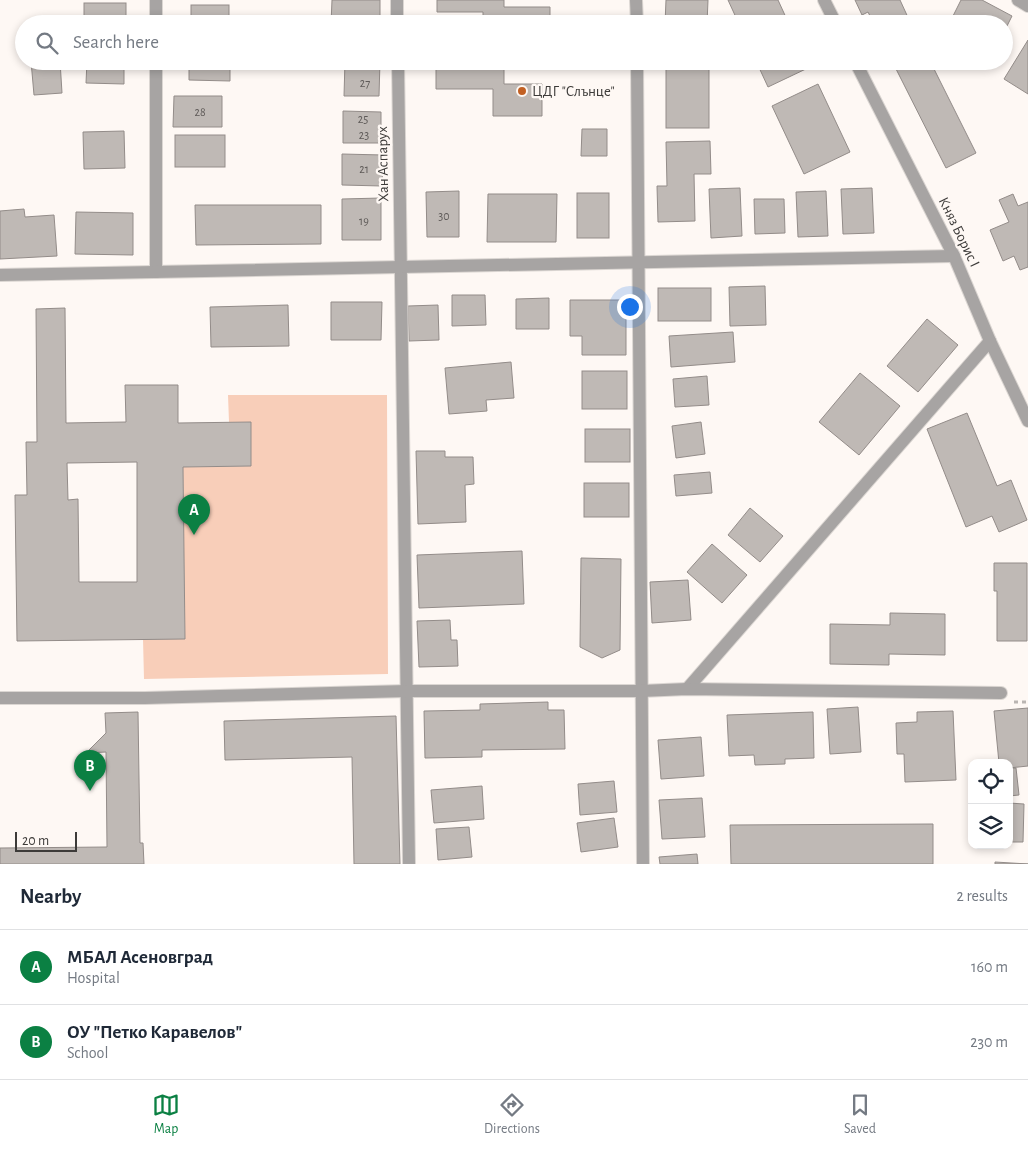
<!DOCTYPE html>
<html lang="en">
<head>
<meta charset="utf-8">
<style>
  body { margin:0; font-family:"Alegreya Sans",sans-serif; background:#f6f6f7; color:#1f2937 }
  .controls { position:absolute; right:15px; bottom:15px; display:grid; overflow:hidden; border-radius:10px; box-shadow:0 2px 8px #0003 }
  .controls button { width:45px; height:45px; display:grid; place-items:center; padding:0; border:0; border-bottom:1px solid #e0e1e3; background:#fff; color:#1f2937; font:25px sans-serif }
  .scale { position:absolute; left:15px; bottom:12px; width:62px; box-sizing:border-box; padding-left:5px; border:2px solid #3d3b39; border-top:0; font-size:14px; line-height:18px; white-space:nowrap; color:#3d3b39; -webkit-text-stroke:4px #fef8f4; paint-order:stroke }
  .you { position:absolute; left:629px; top:306px; width:18px; height:18px; margin:-12px; border:4px solid #fff; border-radius:50%; background:#1a73e8; box-shadow:0 0 0 8px #1a73e833 }
  .badge { display:grid; place-items:center; width:32px; height:32px; border-radius:50%; background:#0b8043; color:#fff; font-size:16px; font-weight:700 }
  .pin { position:absolute; translate:-50% -41px; filter:drop-shadow(0 1px 2px #0008) }
  .pin::after { content:''; position:absolute; top:26px; width:18px; height:15px; background:inherit; clip-path:polygon(0 0,100% 0,50% 100%) }
  .list { margin:0; padding:0; list-style:none }
  h2 { display:flex; justify-content:space-between; align-items:center; height:65px; margin:0; padding:0 20px; font-size:21px }
  h2 small { font-size:16px; font-weight:400; color:#747a83 }
  .list li { display:grid; grid-template-columns:32px 1fr auto; gap:15px; align-items:center; box-sizing:border-box; height:75px; padding:0 20px; border-top:1px solid #e0e1e3 }
  .list b { display:block; font-size:19px; white-space:nowrap }
  .list p { margin:0; font-size:16px; white-space:nowrap; color:#747a83 }
  .list em { font-size:16px; font-style:normal; color:#747a83 }
  .icon { flex:none; width:28px; height:28px; fill:none; stroke:currentColor; stroke-width:2; stroke-linecap:round; stroke-linejoin:round }
  .map { position:relative; flex:none; width:1028px; height:864px; overflow:hidden }
  .search { position:absolute; background:#fff; box-shadow:0 2px 8px #0003; left:15px; right:15px; top:15px; height:55px; display:flex; align-items:center; gap:12px; box-sizing:border-box; padding:0 18px; border-radius:28px; color:#747a83; font-size:19px }
  .sheet { height:215px; background:#fff }
  nav { display:flex; justify-content:space-around; align-items:center; box-sizing:border-box; height:70px; border-top:1px solid #e0e1e3; background:#fff; font-size:14px; color:#747a83 }
  nav a { display:grid; justify-items:center; gap:2px }
  nav .on { color:#0b8043 }
  .map>svg:first-child { display:block }
  .green { fill:#f8ceb9 }
  .building { fill:#bfb9b5; stroke:#938c89; fill-rule:evenodd }
  .lines { fill:none; stroke-linecap:round; stroke-linejoin:round }
  .minor-casing { stroke:#dbd6d2; stroke-width:14 }
  .path { stroke:#bab5b2; stroke-width:3; stroke-dasharray:4 4; stroke-linecap:butt }
  .minor { stroke:#a7a4a3; stroke-width:12 }
  .poi-dot { fill:#c26023; stroke:#fef8f4; stroke-width:2 }
  .labels { text-anchor:middle; dominant-baseline:central; stroke-width:4.5; stroke-linejoin:round; paint-order:stroke }
  .number-label { font-size:12px; fill:#5e5a58 }
  .poi-label { font-size:15px; fill:#3d3b39; stroke:#fef8f4; text-anchor:start }
  .street-label { font-size:15px; fill:#3d3b39; stroke:#fef8f4 }
</style>
</head>
<body>
<div class="map">
<svg width="1028" height="864" viewBox="0 0 1028 864">
  <rect width="100%" height="100%" fill="#fef8f4"/>
  <path class="green" d="M228 395H387L388 674 144 679 143 639 185 638 183 467 251 466V422H229Z"/>
  <g class="building">
    <path d="M332 0H380V24H331Z"/>
    <path d="M437 0H504V7H550V24H483V12H437Z"/>
    <path d="M666 0H708L707 24H665Z"/>
    <path d="M728 0H778L789 24H739Z"/>
    <path d="M855 0H900L911 24H874L868 12 862 15Z"/>
    <path d="M961 0H982L1012 16 1004 32V24H949Z"/>
    <rect x="84" y="3" width="42" height="21"/>
    <rect x="191" y="5" width="38" height="19"/>
    <path d="M1028 40V94L1004 79Z"/>
    <path d="M31 61H60L62 93 34 95Z"/>
    <path d="M87 61H124V84L86 83Z"/>
    <path d="M189 61H230V81L189 80Z"/>
    <path d="M345 61H380L379 96H344Z"/>
    <path d="M436 61H504V84H542V116H493V89H436Z"/>
    <path d="M756 61H807L810 67 768 87Z"/>
    <path d="M892 61H930L976 153 946 168Z"/>
    <rect x="666" y="66" width="43" height="62"/>
    <path d="M818 84 850 152 804 174 772 106Z"/>
    <path d="M174 96H222V127H173Z"/>
    <path d="M343 111 381 112V143H343Z"/>
    <path d="M582 129H607V156H581Z"/>
    <path d="M124 131 125 168 84 169 83 132Z"/>
    <rect x="175" y="135" width="50" height="32"/>
    <path d="M710 141 711 174H694L695 221 658 222 657 186H667L666 142Z"/>
    <path d="M342 154 383 155 382 186 342 185Z"/>
    <path d="M740 188 742 236 711 238 709 189Z"/>
    <path d="M872 188 874 233 843 234 841 189Z"/>
    <path d="M459 191V237H427L426 192Z"/>
    <path d="M826 191 828 236 798 237 796 192Z"/>
    <rect x="577" y="193" width="32" height="45"/>
    <path d="M488 194H557L556 242H487Z"/>
    <path d="M1013 194 1018 206 1028 202V267L1020 270 1014 256 1003 261 990 230 1009 222 999 200Z"/>
    <path d="M381 198V240H342V199Z"/>
    <path d="M754 199H784L785 233 755 234Z"/>
    <path d="M195 205H321V244L196 245Z"/>
    <path d="M24 209 25 217 54 215 57 256 0 259V211Z"/>
    <path d="M76 212 133 213V255L75 254Z"/>
    <path d="M765 286 766 325 730 326 729 287Z"/>
    <rect x="658" y="288" width="53" height="33"/>
    <path d="M452 295H485L486 325 452 326Z"/>
    <path d="M549 298V329H516V299Z"/>
    <path d="M570 300H626V355H582V336H570Z"/>
    <path d="M331 302H382L381 340H331Z"/>
    <path d="M288 305 289 346 211 347 210 307Z"/>
    <path d="M438 305 439 340 409 341 408 306Z"/>
    <path d="M65 308 66 423 126 422 125 385H178V423L251 422V466L183 467 185 639 17 641 15 495H27L26 442H37L36 309ZM137 462V582H79L78 499 68 500 67 463Z"/>
    <path d="M927 319 958 345 918 392 887 366Z"/>
    <path d="M733 332 735 362 671 367 669 336Z"/>
    <path d="M511 362 514 398 486 400 487 411 449 414 445 368Z"/>
    <rect x="582" y="371" width="45" height="38"/>
    <path d="M860 373 900 406 859 455 819 422Z"/>
    <path d="M707 376 709 405 675 407 673 379Z"/>
    <path d="M967 413 997 486 1011 480 1027 520 999 532 992 516 966 527 927 429Z"/>
    <path d="M701 422 705 454 676 458 672 426Z"/>
    <rect x="585" y="429" width="45" height="33"/>
    <path d="M416 451H445V457H473L474 484 465 485 466 522 418 524Z"/>
    <path d="M710 472 712 493 676 496 674 475Z"/>
    <rect x="584" y="483" width="45" height="34"/>
    <path d="M750 508 783 536 760 562 728 535Z"/>
    <path d="M712 544 747 575 722 603 687 572Z"/>
    <path d="M522 551 524 604 419 608 417 555Z"/>
    <path d="M581 558 621 559 620 650 602 658 580 647Z"/>
    <path d="M994 563H1027V641H997V591H994Z"/>
    <path d="M688 580 691 620 652 623 650 582Z"/>
    <path d="M890 613 945 614V655L889 654V665L830 664V624L890 625Z"/>
    <path d="M450 620 451 640H457L458 666 419 667 417 621Z"/>
    <path d="M548 702V710H564L565 749 482 750V757L425 758 424 711 480 710V704Z"/>
    <path d="M858 707 861 752 830 754 827 709Z"/>
    <path d="M1028 708V766L1009 768V763H999L994 711Z"/>
    <path d="M953 711 956 780 905 782 904 754H897L896 723 917 722V712Z"/>
    <path d="M138 712 140 843H143L144 864H0V848L107 847 106 752 86 753 106 733 105 713Z"/>
    <path d="M813 712 814 758 785 759V764L755 765 754 755 729 756 727 715Z"/>
    <path d="M396 716 400 864H354L352 757 225 760 224 721Z"/>
    <path d="M701 737 704 776 661 779 658 740Z"/>
    <path d="M1009 768H1016L1019 795 1009 796Z"/>
    <path d="M614 781 617 812 580 815 578 784Z"/>
    <path d="M482 786 484 819 434 823 431 790Z"/>
    <path d="M702 798 705 837 662 839 659 800Z"/>
    <path d="M1009 803 1024 804 1023 842H1009Z"/>
    <path d="M614 818 618 847 581 852 577 823Z"/>
    <path d="M933 824V864H731L730 825Z"/>
    <path d="M469 827 472 857 438 860 436 829Z"/>
    <path d="M697 854 698 864H660L659 857Z"/>
    <path d="M995 862 1028 864H995Z"/>
  </g>
  <g class="lines">
    <defs>
      <g id="minor">
        <path d="M156 0V24"/>
        <path d="M397 0V24"/>
        <path d="M636 0 637 24"/>
        <path d="M824 0 836 24"/>
        <path d="M1018 0 1028 6"/>
        <path d="M156 61V272"/>
        <path d="M398 61 409 864"/>
        <path d="M637 61C641 329 639 596 643 864"/>
        <path d="M855 61 954 256 990 341 1028 421"/>
        <path d="M0 275 954 256"/>
        <path d="M687 689 990 341"/>
        <path d="M0 698H145L407 691H641L687 689 1001 693"/>
      </g>
    </defs>
    <use href="#minor" class="minor-casing"/>
    <path class="path" d="M1014 702H1028"/>
    <use href="#minor" class="minor"/>
  </g>
  <circle class="poi-dot" cx="522" cy="91" r="5"/>
  <g class="labels">
    <g class="number-label">
      <text x="365" y="83">27</text>
      <text x="200" y="112">28</text>
      <text x="363" y="119">25</text>
      <text x="364" y="135">23</text>
      <text x="364" y="169">21</text>
      <text x="444" y="216">30</text>
      <text x="364" y="221">19</text>
    </g>
    <g class="poi-label">
      <text x="532" y="91">ЦДГ "Слънце"</text>
    </g>
    <g class="street-label">
      <text transform="translate(383 164) rotate(-91)">Хан Аспарух</text>
      <text transform="translate(959 232) rotate(64)">Княз Борис I</text>
    </g>
  </g>
</svg>
<div class="controls">
<button><svg class="icon" aria-label="locate" viewBox="0 0 24 24"><circle cx="12" cy="12" r="6"/><path d="M12 2v4M12 18v4M2 12h4M18 12h4"/></svg></button>
<button><svg class="icon" aria-label="layers" viewBox="0 0 24 24"><path d="M12 4l9 5-9 5-9-5zM3 14l9 5 9-5"/></svg></button>
</div>
<div class="scale">20 m</div>
<div class="you"></div>
<div class="pin badge" style="left:194px;top:535px">A</div>
<div class="pin badge" style="left:90px;top:791px">B</div>
<div class="search"><svg class="icon" aria-label="search" viewBox="0 0 24 24"><circle cx="10" cy="10" r="6"/><path d="M15 15l6 6"/></svg>Search here</div>
</div>
<section class="sheet">
<h2>Nearby<small>2 results</small></h2>
<ul class="list">
<li><span class="badge">A</span><div><b>МБАЛ Асеновград</b><p>Hospital</p></div><em>160 m</em></li>
<li><span class="badge">B</span><div><b>ОУ &quot;Петко Каравелов&quot;</b><p>School</p></div><em>230 m</em></li>
</ul>
</section>
<nav>
<a class="on"><svg class="icon" aria-label="map" viewBox="0 0 24 24"><path d="M3 6l6-2 6 2 6-2v14l-6 2-6-2-6 2zM9 4v14M15 6v14"/></svg>Map</a>
<a><svg class="icon" aria-label="directions" viewBox="0 0 24 24"><path d="M12 3l9 9-9 9-9-9zM9 14v-3h6M13 9l2 2-2 2"/></svg>Directions</a>
<a><svg class="icon" aria-label="saved" viewBox="0 0 24 24"><path d="M7 4h10v16l-5-4-5 4z"/></svg>Saved</a>
</nav>
</body>
</html>
